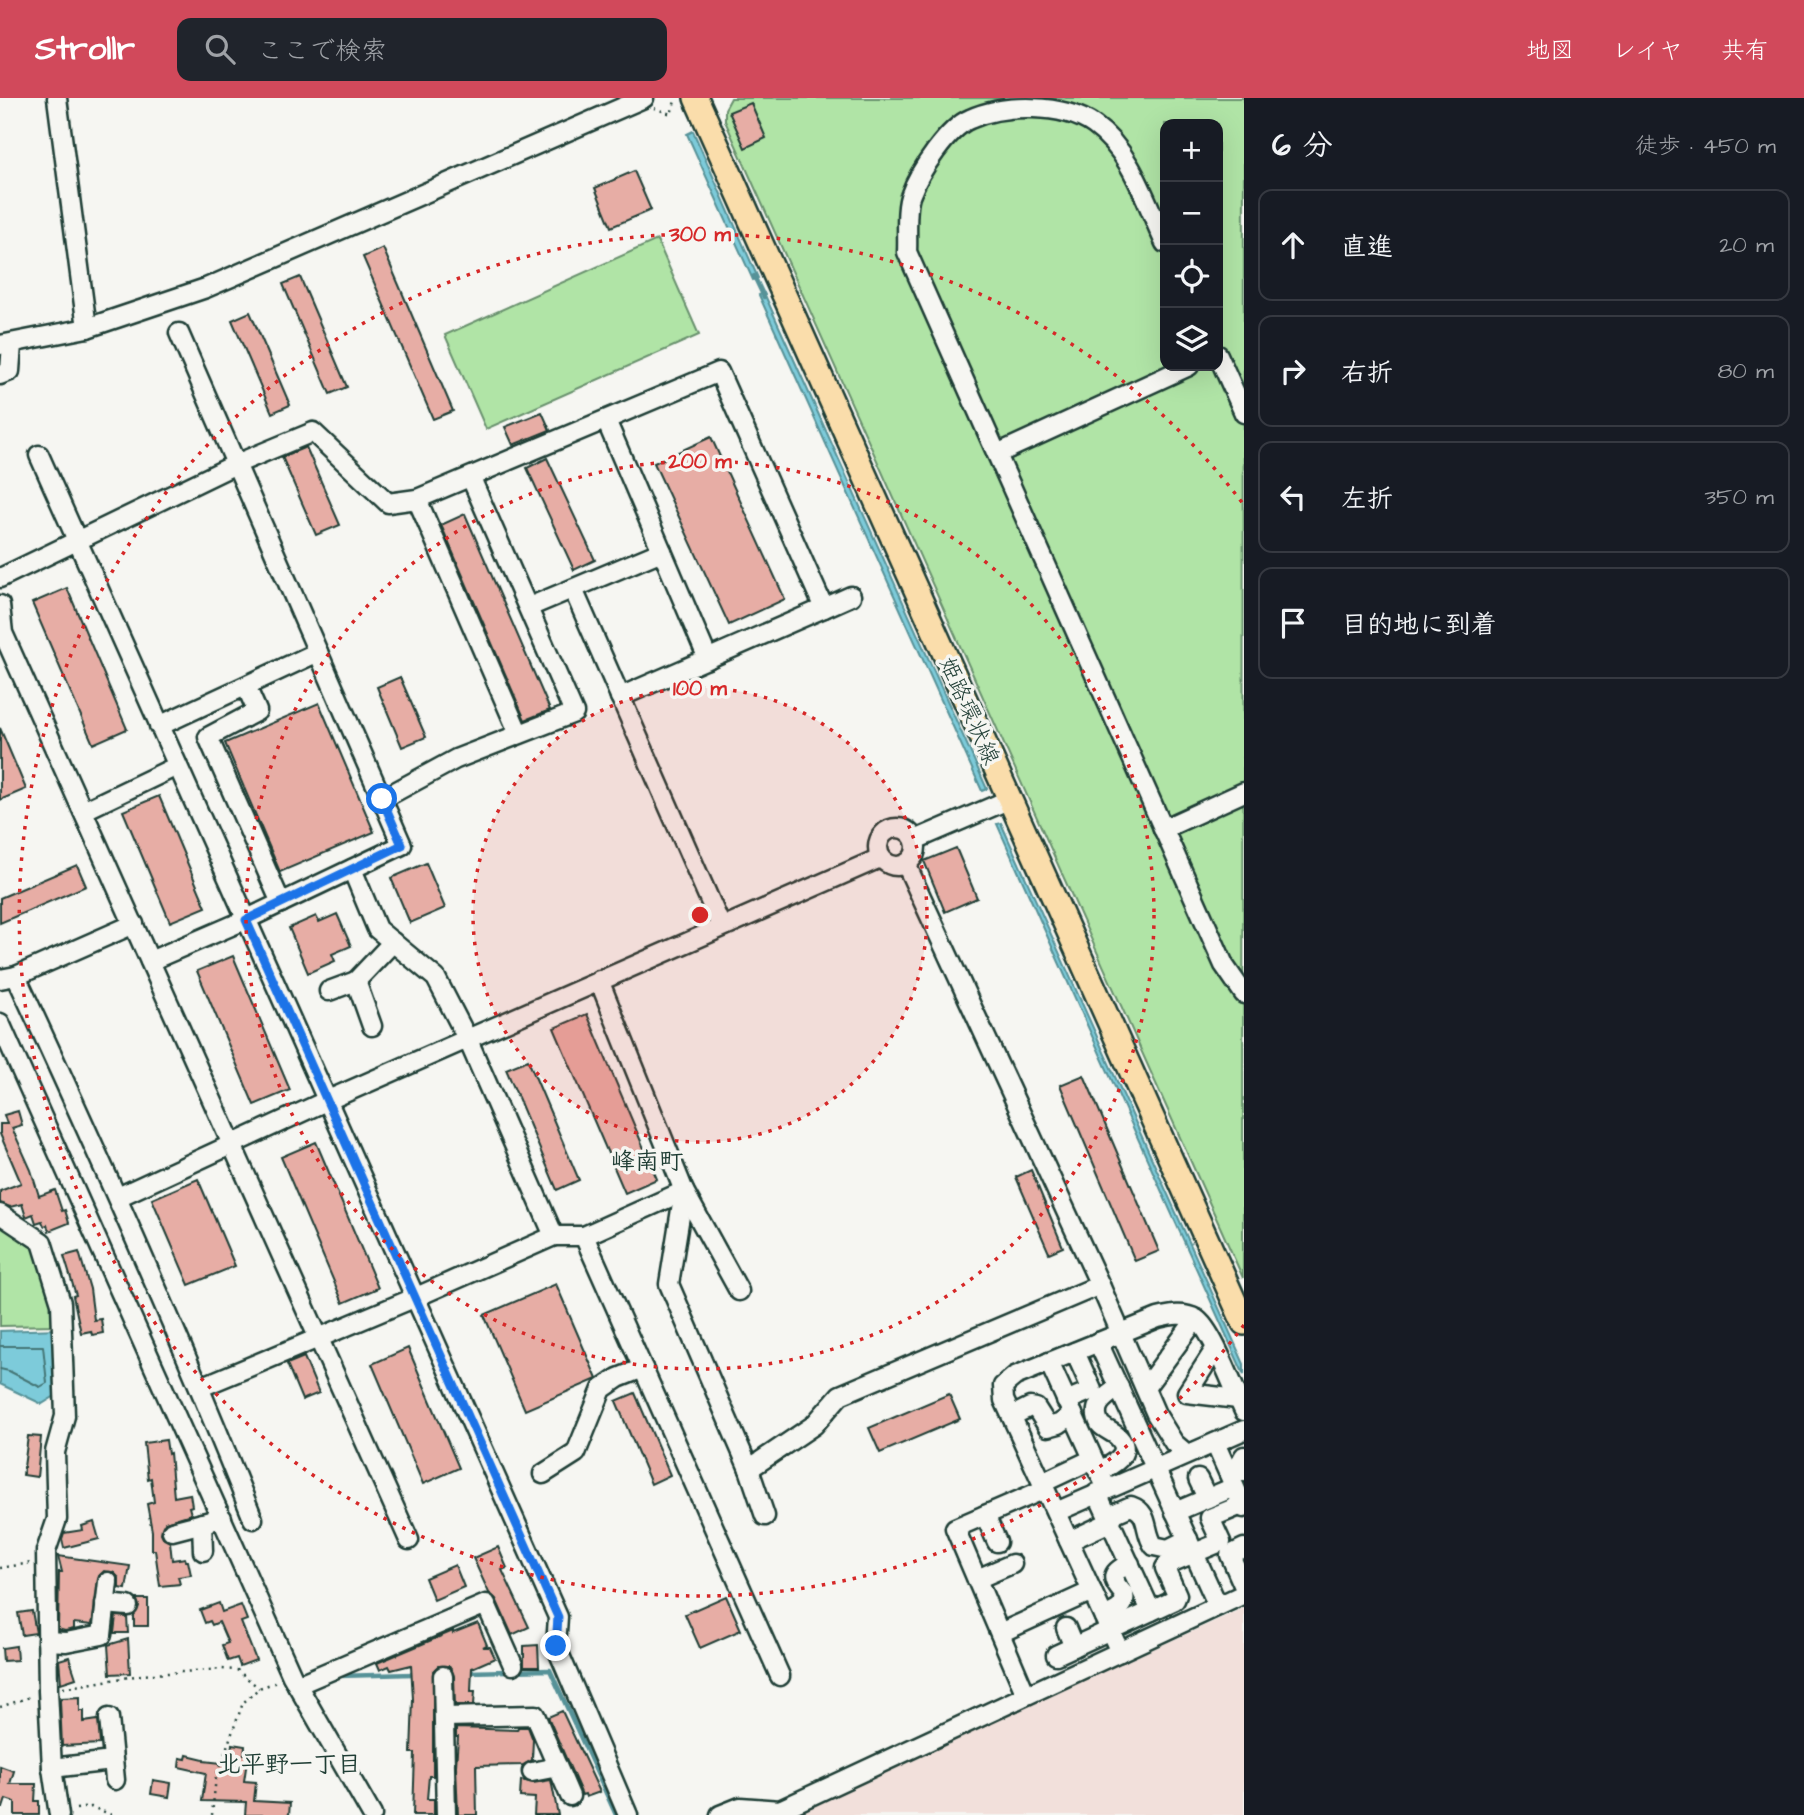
<!DOCTYPE html>
<html lang="ja">
<head>
<meta charset="utf-8">
<style>
  body { margin:0; font-family:"Architects Daughter","Klee One",sans-serif; background:#20242c; color:#f1f3f6 }
  .controls { position:absolute; right:21px; top:21px; display:grid; overflow:hidden; border-radius:14px; box-shadow:0 7px 28px #0002 }
  .controls button { width:63px; height:63px; display:grid; place-items:center; padding:0; border:0; border-bottom:2px solid #363941; background:#171b24; color:#f1f3f6; font:35px sans-serif }
  .stop { position:absolute; width:21px; height:21px; margin:-16px; border:5px solid #1a73e8; border-radius:50%; background:#fff }
  .stop.end { background:#1a73e8; border-color:#fff; box-shadow:0 2px 7px #0008 }
  .list { margin:0; padding:0; list-style:none }
  h2 { display:flex; justify-content:space-between; align-items:center; height:91px; margin:0; padding:0 28px; font-size:30px }
  h2 small { font-size:23px; font-weight:400; color:#9ea1a6 }
  .list li { display:grid; grid-template-columns:46px 1fr auto; gap:21px; align-items:center; box-sizing:border-box; height:112px; margin:0 14px 14px; padding:0 14px; border:2px solid #363941; border-radius:14px }
  .list b { display:block; font-size:26px; white-space:nowrap }
  .list em { font-size:23px; font-style:normal; color:#9ea1a6 }
  .icon { flex:none; width:38px; height:38px; fill:none; stroke:currentColor; stroke-width:2; stroke-linecap:round; stroke-linejoin:round }
  .map { position:relative; flex:none; width:1244px; height:1717px; overflow:hidden }
  header { display:flex; align-items:center; gap:42px; box-sizing:border-box; height:98px; padding:0 35px; background:#d1495b; color:#fff }
  header strong { font-size:33px }
  nav { display:flex; gap:38px; margin-inline-start:auto; font-size:24px }
  .search { width:490px; height:63px; background:#20242c; display:flex; align-items:center; gap:18px; box-sizing:border-box; padding:0 24px; border-radius:14px; color:#9ea1a6; font-size:26px }
  main { display:flex }
  aside { flex:1; background:#171b24 }
  .map>svg:first-child { display:block }
  .built { fill:#f2e0db }
  .green { fill:#b0e4a6; stroke:#68906d; stroke-width:2; fill-rule:evenodd }
  .water { fill:#7dcbda; stroke:#579298; stroke-width:2 }
  .lines { fill:none; stroke-linecap:round; stroke-linejoin:round }
  .shore { stroke:#457676; stroke-width:2 }
  .stream { stroke:#579298; stroke-width:4.5 }
  .building { fill:#e7ada5; stroke:#1f3d34; stroke-width:2 }
  .minor-casing { stroke:#1f3d34; stroke-width:23 }
  .major-casing { stroke:#1f3d34; stroke-width:28 }
  .path { stroke:#1f3d34; stroke-width:2.5; stroke-dasharray:2 5; stroke-linecap:butt }
  .minor { stroke:#f6f6f2; stroke-width:18 }
  .major { stroke:#faddab; stroke-width:23 }
  .route { stroke:#1a73e8; stroke-width:9 }
  .ring { fill:none; stroke:#d62828; stroke-width:3.5; stroke-dasharray:3.5 7 }
  .labels { text-anchor:middle; dominant-baseline:central; stroke-width:7; stroke-linejoin:round; paint-order:stroke }
  .street-label { font-size:23px; fill:#1f3d34; stroke:#f6f6f2 }
  .neighbourhood-label { font-size:24px; font-weight:bold; fill:#1f3d34; stroke:#f6f6f2 }
  .centre { fill:#d62828; stroke:#f6f6f2; stroke-width:3.5 }
  .ring-label { font-size:21px; text-anchor:middle; font-weight:bold; fill:#d62828; stroke:#f6f6f2; stroke-width:7; stroke-linejoin:round; paint-order:stroke }
</style>
</head>
<body>
<header>
<strong>Strollr</strong>
<div class="search"><svg class="icon" aria-label="search" viewBox="0 0 24 24"><circle cx="10" cy="10" r="6"/><path d="M15 15l6 6"/></svg>ここで検索</div>
<nav><a>地図</a><a>レイヤ</a><a>共有</a></nav>
</header>
<main>
<div class="map">
<svg width="1244" height="1717" viewBox="0 0 1244 1717">
  <rect width="100%" height="100%" fill="#f6f6f2"/>
  <filter id="ink" filterUnits="userSpaceOnUse"><feTurbulence type="fractalNoise" baseFrequency=".0143" numOctaves="2"/><feDisplacementMap in="SourceGraphic" scale="14" xChannelSelector="R" yChannelSelector="G"/><feConvolveMatrix kernelMatrix="1 2 1 2 8 2 1 2 1" color-interpolation-filters="sRGB"/></filter>
  <g filter="url(#ink)">
    <path class="built" d="M1244 1510V1717H783L1058 1594Z"/>
    <g class="green">
      <path d="M731 0H1244L1243 1180 725 23V11ZM1165 26H1218V268H1165Z"/>
      <path d="M657 142 699 237 486 331 445 237Z"/>
      <path d="M0 1122 41 1151 58 1227 0 1228Z"/>
    </g>
    <g class="water">
      <path d="M693 33 758 180 753 182 687 36Z"/>
      <path d="M764 195 987 691 982 693 759 197Z"/>
      <path d="M1001 725 1244 1266V1277L997 726Z"/>
      <path d="M59 1231 63 1293 42 1306 0 1286V1233Z"/>
    </g>
    <g class="lines">
      <path class="shore" d="M0 1248H43L47 1285 40 1289 9 1273 0 1271"/>
      <g class="stream">
        <path d="M754 178 764 199"/>
        <path d="M469 1574 550 1572 616 1717"/>
        <path d="M338 1578 414 1576"/>
      </g>
    </g>
    <g class="building">
      <path d="M751 5 766 40 745 50 729 14Z"/>
      <path d="M634 73 651 112 611 129 595 90Z"/>
      <path d="M383 150 453 313 433 321 363 159Z"/>
      <path d="M300 179 347 289 330 296 283 186Z"/>
      <path d="M250 214 290 307 272 315 232 222Z"/>
      <path d="M542 314 550 332 513 347 505 329Z"/>
      <path d="M711 339 785 501 729 527 654 365Z"/>
      <path d="M306 349 340 427 316 437 282 359Z"/>
      <path d="M547 360 595 462 574 472 527 370Z"/>
      <path d="M465 416 550 612 525 622 441 427Z"/>
      <path d="M67 490 127 631 93 646 32 505Z"/>
      <path d="M400 579 426 639 402 649 377 589Z"/>
      <path d="M319 605 374 734 280 774 225 645Z"/>
      <path d="M0 630 26 691 0 702Z"/>
      <path d="M159 698 206 809 170 824 123 713Z"/>
      <path d="M956 750 977 800 945 814 924 763Z"/>
      <path d="M426 765 445 810 410 825 391 780Z"/>
      <path d="M77 767 86 788 0 825V800Z"/>
      <path d="M337 816 351 848 332 856 335 863 308 875 289 830 316 818 319 824Z"/>
      <path d="M233 858 290 992 254 1007 197 873Z"/>
      <path d="M587 916 657 1081 625 1095 554 930Z"/>
      <path d="M528 962 579 1082 557 1092 506 971Z"/>
      <path d="M1084 977 1159 1153 1135 1163 1060 987Z"/>
      <path d="M18 1013 22 1027 12 1030 31 1072 39 1098 55 1092 62 1113 65 1112 69 1125 49 1133 47 1127 44 1128 42 1123 36 1125 33 1116 26 1119 22 1106 10 1109 0 1105V1093L21 1085 0 1036V1026H7L4 1017Z"/>
      <path d="M316 1044 378 1190 343 1205 281 1059Z"/>
      <path d="M1031 1072 1063 1149 1049 1155 1016 1079Z"/>
      <path d="M198 1081 235 1168 189 1187 152 1101Z"/>
      <path d="M79 1154 90 1191 94 1222 101 1221 103 1235 92 1237 91 1233 81 1235 73 1198 76 1197 64 1158Z"/>
      <path d="M556 1186 597 1281 525 1312 484 1217Z"/>
      <path d="M408 1250 459 1370 423 1386 372 1266Z"/>
      <path d="M304 1259 319 1295 302 1302 287 1266Z"/>
      <path d="M635 1295 670 1377 651 1386 616 1303Z"/>
      <path d="M949 1296 960 1321 880 1355 869 1330Z"/>
      <path d="M28 1338 41 1339 37 1379 23 1377Z"/>
      <path d="M166 1342 168 1356 170 1355 174 1399 190 1396 192 1408 189 1409 191 1416 165 1424 161 1435 164 1441 170 1444 172 1462 185 1460 186 1463H188L191 1477 178 1479 180 1486 160 1488 155 1452H152V1433L147 1406 154 1404 151 1380 148 1381 144 1345Z"/>
      <path d="M94 1424 99 1441 64 1450 62 1441 64 1435 83 1432 82 1428Z"/>
      <path d="M498 1449 507 1470 502 1472 529 1529 512 1537 496 1501 489 1495 473 1460Z"/>
      <path d="M58 1458 130 1468 126 1491 119 1490V1480L114 1475 104 1473 99 1478 92 1527 74 1525V1531L65 1533 58 1531 59 1474H62Z"/>
      <path d="M455 1467 464 1489 434 1502 425 1480Z"/>
      <path d="M726 1498 741 1532 700 1550 685 1516Z"/>
      <path d="M136 1501H148V1528H134V1517L139 1508Z"/>
      <path d="M219 1505 222 1514 241 1507 247 1522 241 1524 256 1562 240 1568 237 1560 228 1563 222 1547 228 1545 219 1524 212 1527 210 1523 205 1525 200 1512Z"/>
      <path d="M32 1513 36 1535 22 1537 18 1515Z"/>
      <path d="M116 1518 127 1519 128 1535H114Z"/>
      <path d="M478 1525 487 1547 483 1549H490L495 1560 472 1570 471 1593H475L474 1607H455L454 1578 449 1568H438L433 1573V1678H429L427 1701H434V1717H413L415 1655H411L413 1601 411 1567 391 1572 389 1568 380 1572 377 1565 453 1533V1535Z"/>
      <path d="M128 1541 130 1575 110 1576 108 1547Z"/>
      <path d="M538 1547 539 1569H524V1548Z"/>
      <path d="M16 1548 17 1562 3 1563 2 1550Z"/>
      <path d="M69 1559 76 1580 61 1585 59 1562Z"/>
      <path d="M80 1599V1613H84V1624L98 1622 100 1646 62 1648 60 1603 61 1600Z"/>
      <path d="M562 1613 600 1694 586 1699 585 1696 582 1697 548 1619Z"/>
      <path d="M518 1629H528L533 1642 532 1662 523 1667 476 1668 477 1717H458L456 1668 458 1639H456V1630L517 1632Z"/>
      <path d="M232 1646 245 1648 244 1656H248L244 1683 256 1684 254 1703 290 1705 289 1717H245L246 1704 202 1703 206 1675 179 1669 180 1660 186 1661 187 1657 204 1661V1663L230 1666Z"/>
      <path d="M0 1668 14 1673 10 1686H36L35 1703H39V1717H15V1704L6 1701 3 1710H0Z"/>
      <path d="M153 1682 171 1685 169 1699 151 1696Z"/>
      <path d="M521 1682 533 1685 551 1682 558 1717H534L535 1700 520 1699Z"/>
    </g>
    <g class="lines">
      <defs>
        <g id="minor">
          <path d="M57 0 87 230"/>
          <path d="M1165 145C1146 105 1132 54 1094 27 1063 5 1003 6 970 21 948 30 919 74 911 96 905 109 908 139 907 154L1224 867 1244 896"/>
          <path d="M0 247 87 230 206 190 644 0"/>
          <path d="M1218 257 1244 315"/>
          <path d="M0 277 10 273 12 246"/>
          <path d="M606 322 708 561"/>
          <path d="M997 356 1189 268"/>
          <path d="M39 357 558 1519 556 1548 628 1717"/>
          <path d="M417 401 519 636"/>
          <path d="M0 480 236 366 313 334 388 405 417 401 719 274 824 510 851 498"/>
          <path d="M573 491 721 828"/>
          <path d="M0 507 3 535 409 1442"/>
          <path d="M529 509 662 453"/>
          <path d="M246 588 257 613 208 639 281 805"/>
          <path d="M620 599 824 510"/>
          <path d="M159 628 318 554"/>
          <path d="M382 701 456 661 574 615 471 380"/>
          <path d="M83 713 177 668"/>
          <circle cx="897" cy="749" r="19"/>
          <path d="M1163 731 1244 694"/>
          <path d="M915 742 1008 702"/>
          <path d="M906 766 1100 1187 1156 1316 1174 1345 1187 1356"/>
          <path d="M352 771 377 831 436 880 468 942 554 1138H584L780 1578"/>
          <path d="M150 863 245 822 402 747 179 235"/>
          <path d="M16 878C99 1057 180 1237 253 1421"/>
          <path d="M0 881 16 878 134 826"/>
          <path d="M599 882 684 1093 669 1186 749 1371 765 1418"/>
          <path d="M356 883 393 844"/>
          <path d="M329 893 356 883 372 928"/>
          <path d="M0 925 292 1578 372 1717"/>
          <path d="M118 1099 326 1003 880 760"/>
          <path d="M0 1116 42 1144 61 1205 65 1318 55 1354 57 1421 46 1453 48 1593 52 1670 59 1717"/>
          <path d="M584 1138 684 1093 739 1193"/>
          <path d="M1098 1244 1218 1508"/>
          <path d="M1216 1250 1187 1295 1238 1301"/>
          <path d="M1049 1264 1107 1391"/>
          <path d="M201 1289 414 1200 554 1138"/>
          <path d="M1145 1290 1196 1221"/>
          <path d="M1066 1303 1092 1292 1075 1254"/>
          <path d="M1012 1318 1030 1309 1036 1310 1048 1329 1059 1326 1073 1316"/>
          <path d="M1215 1345 1244 1410"/>
          <path d="M1244 1358 1240 1365 1244 1374"/>
          <path d="M749 1371 814 1327 840 1297 1100 1187"/>
          <path d="M1098 1373C1111 1368 1134 1356 1119 1340 1114 1334 1105 1332 1100 1326 1090 1307 1105 1299 1119 1289"/>
          <path d="M543 1376 576 1355 602 1291 618 1280 643 1270"/>
          <path d="M1198 1381 1207 1400"/>
          <path d="M1042 1385 1093 1361"/>
          <path d="M1097 1395 1151 1513"/>
          <path d="M1056 1414 1244 1332"/>
          <path d="M1175 1414 1234 1389"/>
          <path d="M985 1417 997 1444"/>
          <path d="M202 1425 203 1453"/>
          <path d="M172 1433 222 1420"/>
          <path d="M1069 1443 1110 1424 1115 1415 1131 1408C1151 1415 1143 1433 1154 1448L1168 1451 1188 1441"/>
          <path d="M1244 1450 1230 1457 1244 1489"/>
          <path d="M977 1481 1012 1466"/>
          <path d="M105 1506 128 1508"/>
          <path d="M1104 1519C1114 1514 1127 1510 1124 1496 1111 1482 1109 1474 1130 1466"/>
          <path d="M1066 1530 1074 1549"/>
          <path d="M1000 1535 1092 1493"/>
          <path d="M47 1543 66 1544 102 1537 108 1484"/>
          <path d="M1120 1554 1004 1302 1003 1288 1015 1278 1158 1220C1171 1217 1184 1214 1196 1221 1212 1230 1235 1294 1244 1313"/>
          <path d="M1056 1557 1175 1502 1177 1497 1165 1470 1168 1466 1221 1444 1210 1420 1244 1406"/>
          <path d="M443 1578 446 1717"/>
          <path d="M297 1587 486 1506 513 1567"/>
          <path d="M1026 1597 955 1430 1045 1391"/>
          <path d="M444 1619 535 1617 570 1698"/>
          <path d="M109 1620 115 1682"/>
          <path d="M52 1670 112 1663"/>
          <path d="M532 1674 558 1669"/>
          <path d="M720 1717 740 1709 780 1712 1244 1496"/>
        </g>
        <path id="major" d="M696 0 1244 1225"/>
      </defs>
      <use href="#minor" class="minor-casing"/>
      <use href="#major" class="major-casing"/>
      <g class="path">
        <path d="M654 10 671 16 676 0"/>
        <path d="M0 1470 31 1465"/>
        <path d="M63 1590 141 1577 222 1571 237 1572 259 1590"/>
        <path d="M0 1609 33 1598"/>
        <path d="M76 1711 91 1709 113 1717"/>
        <path d="M212 1717 216 1679 243 1605 259 1590 277 1584"/>
      </g>
      <use href="#minor" class="minor"/>
      <use href="#major" class="major"/>
    </g>
  </g>
  <g class="lines" filter="url(#ink)">
    <path class="route" d="M382 701 402 747 246 822 558 1519 556 1548"/>
  </g>
  <circle cx="700" cy="817" r="227" fill="#d62828" fill-opacity=".12"/>
  <g class="ring">
    <circle cx="700" cy="817" r="227"/>
    <circle cx="700" cy="817" r="454"/>
    <path d="M1244 1227A681 681 0 1 1 1244 407"/>
  </g>
  <g class="labels">
    <g class="street-label">
      <text transform="translate(969 613) rotate(66)">姫路環状線</text>
    </g>
    <g class="neighbourhood-label">
      <text x="647" y="1064">峰南町</text>
      <text x="289" y="1667">北平野一丁目</text>
    </g>
  </g>
  <circle cx="700" cy="817" r="10" class="centre"/>
  <g class="ring-label">
    <text x="700" y="143">300 m</text>
    <text x="700" y="370">200 m</text>
    <text x="700" y="597">100 m</text>
  </g>
</svg>
<div class="controls">
<button>+</button>
<button>−</button>
<button><svg class="icon" aria-label="locate" viewBox="0 0 24 24"><circle cx="12" cy="12" r="6"/><path d="M12 2v4M12 18v4M2 12h4M18 12h4"/></svg></button>
<button><svg class="icon" aria-label="layers" viewBox="0 0 24 24"><path d="M12 4l9 5-9 5-9-5zM3 14l9 5 9-5"/></svg></button>
</div>
<div class="stop" style="left:382px;top:701px"></div>
<div class="stop end" style="left:556px;top:1548px"></div>
</div>
<aside>
<h2>6 分<small>徒歩 · 450 m</small></h2>
<ul class="list">
<li><svg class="icon" aria-label="ahead" viewBox="0 0 24 24"><path d="M12 20V5M6 11l6-6 6 6"/></svg><div><b>直進</b></div><em>20 m</em></li>
<li><svg class="icon" aria-label="right" viewBox="0 0 24 24"><path d="M7 20v-9h11M14 6l5 5-5 5"/></svg><div><b>右折</b></div><em>80 m</em></li>
<li><svg class="icon" aria-label="left" viewBox="0 0 24 24"><path d="M17 20v-9H6M10 6l-5 5 5 5"/></svg><div><b>左折</b></div><em>350 m</em></li>
<li><svg class="icon" aria-label="arrive" viewBox="0 0 24 24"><path d="M6 21V4h12l-3 4 3 4H6"/></svg><div><b>目的地に到着</b></div></li>
</ul>
</aside>
</main>
</body>
</html>
